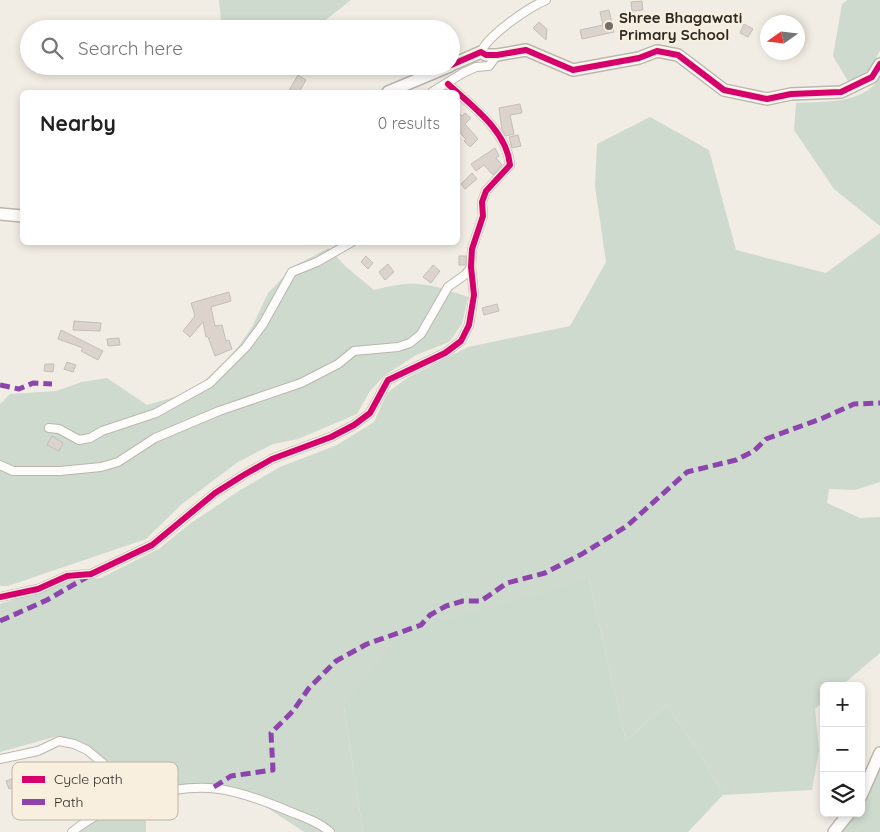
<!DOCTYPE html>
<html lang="en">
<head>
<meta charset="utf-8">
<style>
  body { margin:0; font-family:Quicksand,sans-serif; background:#f2f2f2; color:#222 }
  .controls { position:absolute; right:15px; bottom:15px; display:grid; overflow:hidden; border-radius:8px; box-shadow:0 2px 8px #0003 }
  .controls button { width:45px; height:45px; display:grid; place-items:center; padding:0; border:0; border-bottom:1px solid #e0e0e0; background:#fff; color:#222; font:25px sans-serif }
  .compass { position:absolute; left:760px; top:15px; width:45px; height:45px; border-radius:50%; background:#fff; box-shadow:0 2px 8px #0003; rotate:256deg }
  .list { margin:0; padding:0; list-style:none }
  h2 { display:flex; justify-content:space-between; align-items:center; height:65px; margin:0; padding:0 20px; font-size:21px }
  h2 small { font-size:16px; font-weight:400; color:#767676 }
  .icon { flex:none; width:28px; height:28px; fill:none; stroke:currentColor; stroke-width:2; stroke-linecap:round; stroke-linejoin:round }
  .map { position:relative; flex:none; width:880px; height:832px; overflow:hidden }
  .search { position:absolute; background:#fff; box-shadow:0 2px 8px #0003; left:20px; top:20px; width:440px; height:55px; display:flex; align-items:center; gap:12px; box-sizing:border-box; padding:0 18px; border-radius:28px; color:#767676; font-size:19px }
  .panel { position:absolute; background:#fff; box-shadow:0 2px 8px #0003; left:20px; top:90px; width:440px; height:155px; border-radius:8px }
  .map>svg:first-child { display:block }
  .green { fill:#cddacd }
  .forest { fill:#cbdacc }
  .building { fill:#dbd3cc; stroke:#c3beb8 }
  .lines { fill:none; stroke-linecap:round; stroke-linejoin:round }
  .street-casing { stroke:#bab6af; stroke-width:10 }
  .secondary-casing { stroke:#bab6af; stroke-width:14 }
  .street { stroke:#fdfcfb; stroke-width:8 }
  .secondary { stroke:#fdfcfb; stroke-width:11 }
  .quiet { stroke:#8e44ad; stroke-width:5; stroke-dasharray:10 5; stroke-linecap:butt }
  .cycleway-casing { stroke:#f8efde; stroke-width:9 }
  .cycleway { stroke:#d6006c; stroke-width:6 }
  .poi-dot { fill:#736f68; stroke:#f8efde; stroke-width:2 }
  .labels { text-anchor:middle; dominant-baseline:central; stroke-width:4; stroke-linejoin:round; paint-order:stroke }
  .poi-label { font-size:15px; font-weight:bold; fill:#2e2b25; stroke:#f8efde; text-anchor:start }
  .key { fill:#f8efde; stroke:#bbb4a6; stroke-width:1 }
  .key-label { font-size:14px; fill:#2e2b25 }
</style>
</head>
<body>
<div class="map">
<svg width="880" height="832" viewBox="0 0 880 832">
  <rect width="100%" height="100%" fill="#f2ede4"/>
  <g class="green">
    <path d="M219 0H351L314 29H222Z"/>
    <path d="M847 0H880V51L868 71 848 81 833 56 842 4Z"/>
    <path d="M880 78V226L834 189 794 130 796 103C825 101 861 105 880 78Z"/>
    <path d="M650 117 709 150 736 250 826 273 880 233V482L855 490 829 489 827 503 860 518 880 517V653L841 686H824V701L815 709 819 750 812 790 723 795 702 757 666 705 626 741 589 580 344 707 363 832H304L236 787 211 784 186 785 143 793 140 777 99 756 79 741 58 736 0 752V604L73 580 101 578 160 548 191 523 242 489 280 467 337 445 374 422 387 393 407 378 468 347 570 326 606 262 595 186 597 144Z"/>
    <path d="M329 248 345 266 374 290C415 279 428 283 468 297L462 324 449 342 416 355 384 376 370 391 357 414 298 439 273 444 238 462 182 504 146 539 8 586H0V404L10 394 56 391 82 382 107 378 147 405 192 392 227 360 241 343 252 327 268 293 294 266Z"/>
    <path d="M880 767V832H840C844 824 852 814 861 813V806Z"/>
    <path d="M133 812 146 821V832H79C95 818 112 813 133 812Z"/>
  </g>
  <path class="forest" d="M589 580 626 741 666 705 702 757 723 795 688 832H363L344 707 399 634Z"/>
  <g class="building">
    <path d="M642 1 643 10 632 11 631 2Z"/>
    <path d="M609 10 614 32 582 39 580 30 603 25 600 12Z"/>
    <path d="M539 22 547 29 546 40 533 28Z"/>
    <path d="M744 24 753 29 748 37 740 33Z"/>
    <path d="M298 75 306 80 299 92H288Z"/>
    <path d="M520 104 522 113 510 115 514 134 506 136 502 130 499 108Z"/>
    <path d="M458 112 462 116 465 113 471 118 465 124 478 139 470 147 464 141 466 139 458 131Z"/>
    <path d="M518 135 521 146 512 148 509 137Z"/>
    <path d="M495 148 499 156 496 158 502 165 493 175 484 165 476 171 471 164Z"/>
    <path d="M472 173 477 179 465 189 461 184Z"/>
    <path d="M366 256 373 263 368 269 361 262Z"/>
    <rect x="459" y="256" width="7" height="9"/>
    <path d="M388 264 394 272 385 280 379 272Z"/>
    <path d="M433 265 440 271 431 283 423 277Z"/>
    <path d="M229 292 231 301 211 307 215 326 222 325 226 341 229 340 232 349 215 356 208 337H206L203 322 190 337 183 331 195 316 191 303Z"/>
    <path d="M497 304 499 311 484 315 482 308Z"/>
    <path d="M74 321 101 323 100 331 73 330Z"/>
    <path d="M61 330 103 351 98 360 81 351 83 348 58 339Z"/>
    <path d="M119 338 120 345 108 346 107 339Z"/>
    <path d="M67 362 76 365 73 372 64 369Z"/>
    <path d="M45 364H54L53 372 44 371Z"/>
    <path d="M52 436 63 443 59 451 47 445Z"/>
    <path d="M20 776 23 784 9 789 6 781Z"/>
  </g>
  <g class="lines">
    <defs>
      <g id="street">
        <path d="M481 52C488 35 528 8 546 0"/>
        <path d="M432 92 463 73 476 67 489 66 497 55"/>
        <path d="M49 428 59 429 79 440 90 438 102 431 156 413 210 383 246 347 263 324 292 272 317 262 352 242"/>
        <path d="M0 465 13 471H60L101 467 118 462 155 438 219 411 301 383 338 364 354 351 398 347 410 343 421 334 448 287 466 274 471 267"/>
        <path d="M0 597 38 589 67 576 91 574 152 545 215 493 242 476 272 459 331 437 354 425 370 413 388 380 445 353 461 341 469 325 474 295 471 267 472 249 483 216 482 202 486 191 510 165C507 131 472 106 448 84"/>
        <path d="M0 759 38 751 59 741 74 744 87 750 110 769 127 773 137 781 141 797C132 804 123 804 112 808 98 814 84 822 72 832"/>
        <path d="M141 797C202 781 229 786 286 810 300 816 318 821 330 832"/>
      </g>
      <g id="secondary">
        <path d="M451 65 481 52 486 55H497L526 50 573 70 639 58 657 51 678 55 724 90 767 99 791 94 841 92 872 77 880 64"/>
        <path d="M388 92 450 66"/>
        <path d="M0 214 22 216"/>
        <path d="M861 796 880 753"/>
        <path d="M834 832 849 813"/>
      </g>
    </defs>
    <use href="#street" class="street-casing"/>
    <use href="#secondary" class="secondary-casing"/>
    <use href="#street" class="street"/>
    <use href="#secondary" class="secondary"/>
    <g class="quiet">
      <path d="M0 385 19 389 33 383 52 384"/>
      <path d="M0 621 47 600 87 577"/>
      <path d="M214 787 231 776 273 770 271 733 293 711 309 688 336 661 367 644 421 625 430 615 446 606 463 601H481L507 583 545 573 582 554 627 526 687 472 736 460 754 451 766 439 823 418 854 404 880 403"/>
    </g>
    <defs>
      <g id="cycleway">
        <path d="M451 65 481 52 486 55H497L526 50 573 70 639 58 657 51 678 55 724 90 767 99 791 94 841 92 872 77 880 64"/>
        <path d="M0 597 38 589 67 576 91 574 152 545 215 493 242 476 272 459 331 437 354 425 370 413 388 380 445 353 461 341 469 325 474 295 471 267 472 249 483 216 482 202 486 191 510 165C507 131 472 106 448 84"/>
      </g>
    </defs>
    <use href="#cycleway" class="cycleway-casing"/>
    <use href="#cycleway" class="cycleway"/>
  </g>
  <circle class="poi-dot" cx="609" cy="26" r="5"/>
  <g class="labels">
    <g class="poi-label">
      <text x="619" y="17">Shree Bhagawati<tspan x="619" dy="17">Primary School</tspan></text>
    </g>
  </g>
  <rect x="12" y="762" width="166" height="58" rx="8" class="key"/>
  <rect x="22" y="776" width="23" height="7" fill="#d6006c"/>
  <rect x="22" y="799" width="23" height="6" fill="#8e44ad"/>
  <g class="key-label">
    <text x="54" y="784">Cycle path</text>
    <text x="54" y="807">Path</text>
  </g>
</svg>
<div class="controls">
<button>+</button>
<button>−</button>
<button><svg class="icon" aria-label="layers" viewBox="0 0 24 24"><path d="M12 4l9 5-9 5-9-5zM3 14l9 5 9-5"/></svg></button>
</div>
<svg class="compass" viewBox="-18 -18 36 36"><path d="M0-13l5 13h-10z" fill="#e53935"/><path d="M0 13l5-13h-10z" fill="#767676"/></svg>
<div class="search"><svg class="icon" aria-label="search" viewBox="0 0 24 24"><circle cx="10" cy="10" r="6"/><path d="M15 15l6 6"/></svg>Search here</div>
<section class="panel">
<h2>Nearby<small>0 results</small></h2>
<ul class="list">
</ul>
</section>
</div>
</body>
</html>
